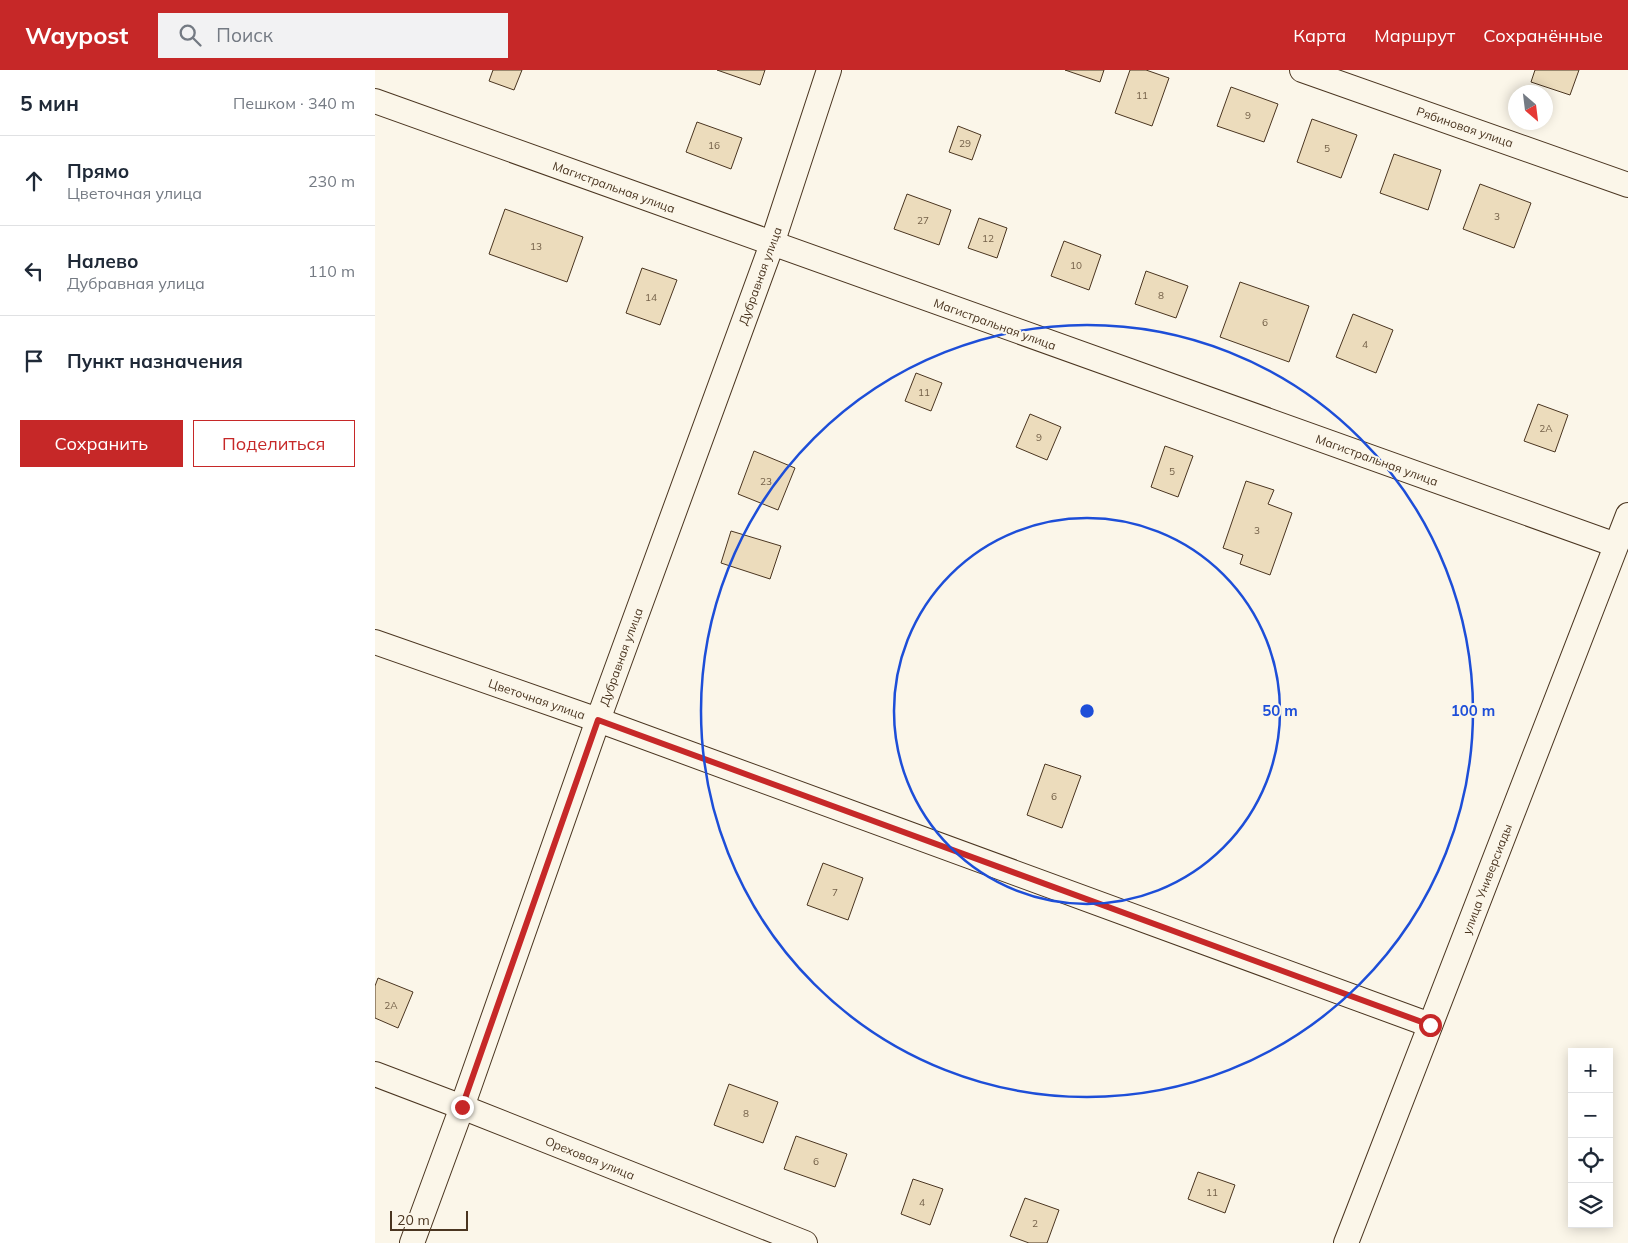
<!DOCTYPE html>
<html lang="ru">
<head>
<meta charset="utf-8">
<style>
  body { margin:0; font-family:Mulish,sans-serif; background:#f2f2f3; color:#1f2937 }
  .controls { position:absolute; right:15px; bottom:15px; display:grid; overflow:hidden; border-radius:0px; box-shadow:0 2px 12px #0003 }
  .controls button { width:45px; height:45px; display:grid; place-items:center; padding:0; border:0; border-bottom:1px solid #e0e1e3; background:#fff; color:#1f2937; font:25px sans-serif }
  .compass { position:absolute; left:1133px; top:15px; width:45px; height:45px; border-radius:50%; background:#fff; box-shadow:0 2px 12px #0003; rotate:152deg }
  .scale { position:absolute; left:15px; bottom:12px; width:78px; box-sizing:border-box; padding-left:5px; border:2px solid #4a3520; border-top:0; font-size:14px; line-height:18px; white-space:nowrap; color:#4a3520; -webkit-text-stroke:4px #fbf6e9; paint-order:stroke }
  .stop { position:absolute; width:15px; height:15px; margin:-11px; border:4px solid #c62828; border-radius:50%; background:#fff }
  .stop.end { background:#c62828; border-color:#fff; box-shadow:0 1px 5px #0008 }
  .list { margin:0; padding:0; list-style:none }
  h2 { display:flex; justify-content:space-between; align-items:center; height:65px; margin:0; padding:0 20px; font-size:21px }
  h2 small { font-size:16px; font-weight:400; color:#747a83 }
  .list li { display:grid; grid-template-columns:32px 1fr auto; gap:15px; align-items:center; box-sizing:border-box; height:90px; padding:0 20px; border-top:1px solid #e0e1e3 }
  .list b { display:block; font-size:19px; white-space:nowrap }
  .list p { margin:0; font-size:16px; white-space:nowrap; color:#747a83 }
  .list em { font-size:16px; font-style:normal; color:#747a83 }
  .actions { display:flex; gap:10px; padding:15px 20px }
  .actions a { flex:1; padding:11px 0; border:1px solid #c62828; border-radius:0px; text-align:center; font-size:18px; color:#c62828 }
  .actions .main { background:#c62828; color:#fff }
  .icon { flex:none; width:28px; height:28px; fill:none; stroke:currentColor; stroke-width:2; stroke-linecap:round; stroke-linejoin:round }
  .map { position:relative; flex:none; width:1253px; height:1173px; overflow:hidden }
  header { display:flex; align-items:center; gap:30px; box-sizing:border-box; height:70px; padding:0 25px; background:#c62828; color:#fff }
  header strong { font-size:24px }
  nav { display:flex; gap:28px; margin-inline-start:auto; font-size:18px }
  .search { width:350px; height:45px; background:#f2f2f3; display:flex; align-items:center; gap:12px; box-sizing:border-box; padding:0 18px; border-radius:0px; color:#747a83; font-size:19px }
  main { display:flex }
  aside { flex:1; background:#fff }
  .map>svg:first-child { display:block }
  .building { fill:#ecdcbc; stroke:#4a3520 }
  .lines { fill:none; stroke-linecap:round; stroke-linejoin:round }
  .street-casing { stroke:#4a3520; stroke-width:26 }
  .street { stroke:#fbf6e9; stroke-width:24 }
  .route { stroke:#c62828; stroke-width:6 }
  .ring { fill:none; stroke:#1d4ed8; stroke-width:2.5 }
  .labels { text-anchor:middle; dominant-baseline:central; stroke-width:4; stroke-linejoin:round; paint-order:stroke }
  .number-label { font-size:10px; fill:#725f47 }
  .street-label { font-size:12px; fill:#4a3520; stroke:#fbf6e9 }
  .centre { fill:#1d4ed8; stroke:#fbf6e9; stroke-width:2.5 }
  .ring-label { font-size:15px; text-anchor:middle; font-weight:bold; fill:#1d4ed8; stroke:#fbf6e9; stroke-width:4; stroke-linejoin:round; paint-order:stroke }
</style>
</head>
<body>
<header>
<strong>Waypost</strong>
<div class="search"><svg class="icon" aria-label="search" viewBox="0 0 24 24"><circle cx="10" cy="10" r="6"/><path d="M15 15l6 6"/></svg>Поиск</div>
<nav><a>Карта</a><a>Маршрут</a><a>Сохранённые</a></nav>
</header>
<main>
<aside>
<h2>5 мин<small>Пешком · 340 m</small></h2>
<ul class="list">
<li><svg class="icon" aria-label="ahead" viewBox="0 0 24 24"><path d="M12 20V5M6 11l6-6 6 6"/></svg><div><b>Прямо</b><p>Цветочная улица</p></div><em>230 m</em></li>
<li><svg class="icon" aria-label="left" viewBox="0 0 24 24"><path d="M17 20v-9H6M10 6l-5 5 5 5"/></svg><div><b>Налево</b><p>Дубравная улица</p></div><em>110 m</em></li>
<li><svg class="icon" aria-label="arrive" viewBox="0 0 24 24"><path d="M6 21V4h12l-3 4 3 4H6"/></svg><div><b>Пункт назначения</b></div></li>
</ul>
<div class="actions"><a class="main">Сохранить</a><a>Поделиться</a></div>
</aside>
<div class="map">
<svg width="1253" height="1173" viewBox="0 0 1253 1173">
  <rect width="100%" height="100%" fill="#fbf6e9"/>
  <g class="building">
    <path d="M118 0H147L139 20 114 11Z"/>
    <path d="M342 0H390L385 15Z"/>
    <path d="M690 0H729L725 12Z"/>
    <path d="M755 0H771L794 8 777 56 740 43Z"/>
    <path d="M1160 0H1204L1195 25 1156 12Z"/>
    <path d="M856 17 903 34 889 72 842 56Z"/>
    <path d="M937 49 982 65 966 108 922 92Z"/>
    <path d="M322 52 367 68 356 99 311 82Z"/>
    <path d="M583 56 606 65 597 90 574 82Z"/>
    <path d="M1019 84 1066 100 1053 140 1005 123Z"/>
    <path d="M1105 114 1156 133 1139 178 1088 159Z"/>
    <path d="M532 124 576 140 564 175 519 159Z"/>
    <path d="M130 139 208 167 192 212 114 184Z"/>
    <path d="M604 148 632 158 622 188 593 178Z"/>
    <path d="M689 171 726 185 714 220 676 206Z"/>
    <path d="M267 198 302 210 285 255 251 243Z"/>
    <path d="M771 201 813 216 801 248 760 234Z"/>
    <path d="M865 212 934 236 914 292 845 267Z"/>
    <path d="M978 244 1018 260 1001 303 961 287Z"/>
    <path d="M541 303 567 313 556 341 530 331Z"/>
    <path d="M1163 334 1193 345 1180 382 1149 371Z"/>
    <path d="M655 344 686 357 672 390 641 377Z"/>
    <path d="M790 376 818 386 803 427 776 417Z"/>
    <path d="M379 381 420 398 403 440 363 424Z"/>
    <path d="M871 411 899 420 893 434 917 443 895 505 865 494 868 485 848 478Z"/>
    <path d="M356 461 406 476 395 509 346 493Z"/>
    <path d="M670 694 706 706 687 758 652 745Z"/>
    <path d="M448 793 488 808 473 850 432 835Z"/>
    <path d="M3 908 38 922 23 958 0 948V916Z"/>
    <path d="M354 1014 403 1032 388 1073 339 1055Z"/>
    <path d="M421 1066 472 1084 460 1117 409 1099Z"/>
    <path d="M823 1102 860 1115 850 1143 813 1129Z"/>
    <path d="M538 1109 568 1119 555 1155 526 1144Z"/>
    <path d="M650 1128 684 1140 672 1173H654L635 1166Z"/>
  </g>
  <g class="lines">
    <defs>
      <g id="street">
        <path d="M927 0 1253 115"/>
        <path d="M0 31 1241 475"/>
        <path d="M0 572 223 650 1055 955"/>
        <path d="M0 1004 87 1037 430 1173"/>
        <path d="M37 1173 87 1037 223 650 397 174 454 0"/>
        <path d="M971 1173 1253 445"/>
      </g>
    </defs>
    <use href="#street" class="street-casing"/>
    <use href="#street" class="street"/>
  </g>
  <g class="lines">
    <path class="route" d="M87 1037 223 650 1055 955"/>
  </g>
  <g class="ring">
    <circle cx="712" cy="641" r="193"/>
    <circle cx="712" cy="641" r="386"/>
  </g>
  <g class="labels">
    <g class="number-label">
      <text x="767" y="25">11</text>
      <text x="873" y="45">9</text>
      <text x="590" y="73">29</text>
      <text x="339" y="75">16</text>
      <text x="952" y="78">5</text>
      <text x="1122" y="146">3</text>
      <text x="548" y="150">27</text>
      <text x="613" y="168">12</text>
      <text x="161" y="176">13</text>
      <text x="701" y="195">10</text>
      <text x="786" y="225">8</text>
      <text x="276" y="227">14</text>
      <text x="890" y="252">6</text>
      <text x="990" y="274">4</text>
      <text x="549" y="322">11</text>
      <text x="1171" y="358">2А</text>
      <text x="664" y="367">9</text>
      <text x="797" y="401">5</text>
      <text x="391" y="411">23</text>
      <text x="882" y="460">3</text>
      <text x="679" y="726">6</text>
      <text x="460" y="822">7</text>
      <text x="16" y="935">2А</text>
      <text x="371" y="1043">8</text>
      <text x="441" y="1091">6</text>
      <text x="837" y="1122">11</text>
      <text x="547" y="1132">4</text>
      <text x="660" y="1153">2</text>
    </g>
    <g class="street-label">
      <text transform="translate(1090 57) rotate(19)">Рябиновая улица</text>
      <text transform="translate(239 117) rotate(20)">Магистральная улица</text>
      <text transform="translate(385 206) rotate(-70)">Дубравная улица</text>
      <text transform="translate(620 254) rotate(20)">Магистральная улица</text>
      <text transform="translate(1002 390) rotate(20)">Магистральная улица</text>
      <text transform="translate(246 587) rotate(-70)">Дубравная улица</text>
      <text transform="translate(162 629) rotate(19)">Цветочная улица</text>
      <text transform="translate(1112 809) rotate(-69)">улица Универсиады</text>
      <text transform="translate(215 1088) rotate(22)">Ореховая улица</text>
    </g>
  </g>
  <circle cx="712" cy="641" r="8" class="centre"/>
  <g class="ring-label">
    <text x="905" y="646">50 m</text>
    <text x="1098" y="646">100 m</text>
  </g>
</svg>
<div class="controls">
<button>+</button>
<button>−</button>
<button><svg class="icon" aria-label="locate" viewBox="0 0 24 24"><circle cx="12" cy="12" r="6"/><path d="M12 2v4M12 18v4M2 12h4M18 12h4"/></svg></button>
<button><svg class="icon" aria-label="layers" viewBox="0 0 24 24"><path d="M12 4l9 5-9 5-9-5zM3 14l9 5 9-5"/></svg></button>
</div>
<svg class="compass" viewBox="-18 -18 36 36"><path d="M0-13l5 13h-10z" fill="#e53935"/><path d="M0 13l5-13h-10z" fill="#747a83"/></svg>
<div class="scale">20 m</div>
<div class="stop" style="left:1055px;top:955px"></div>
<div class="stop end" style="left:87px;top:1037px"></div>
</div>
</main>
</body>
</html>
